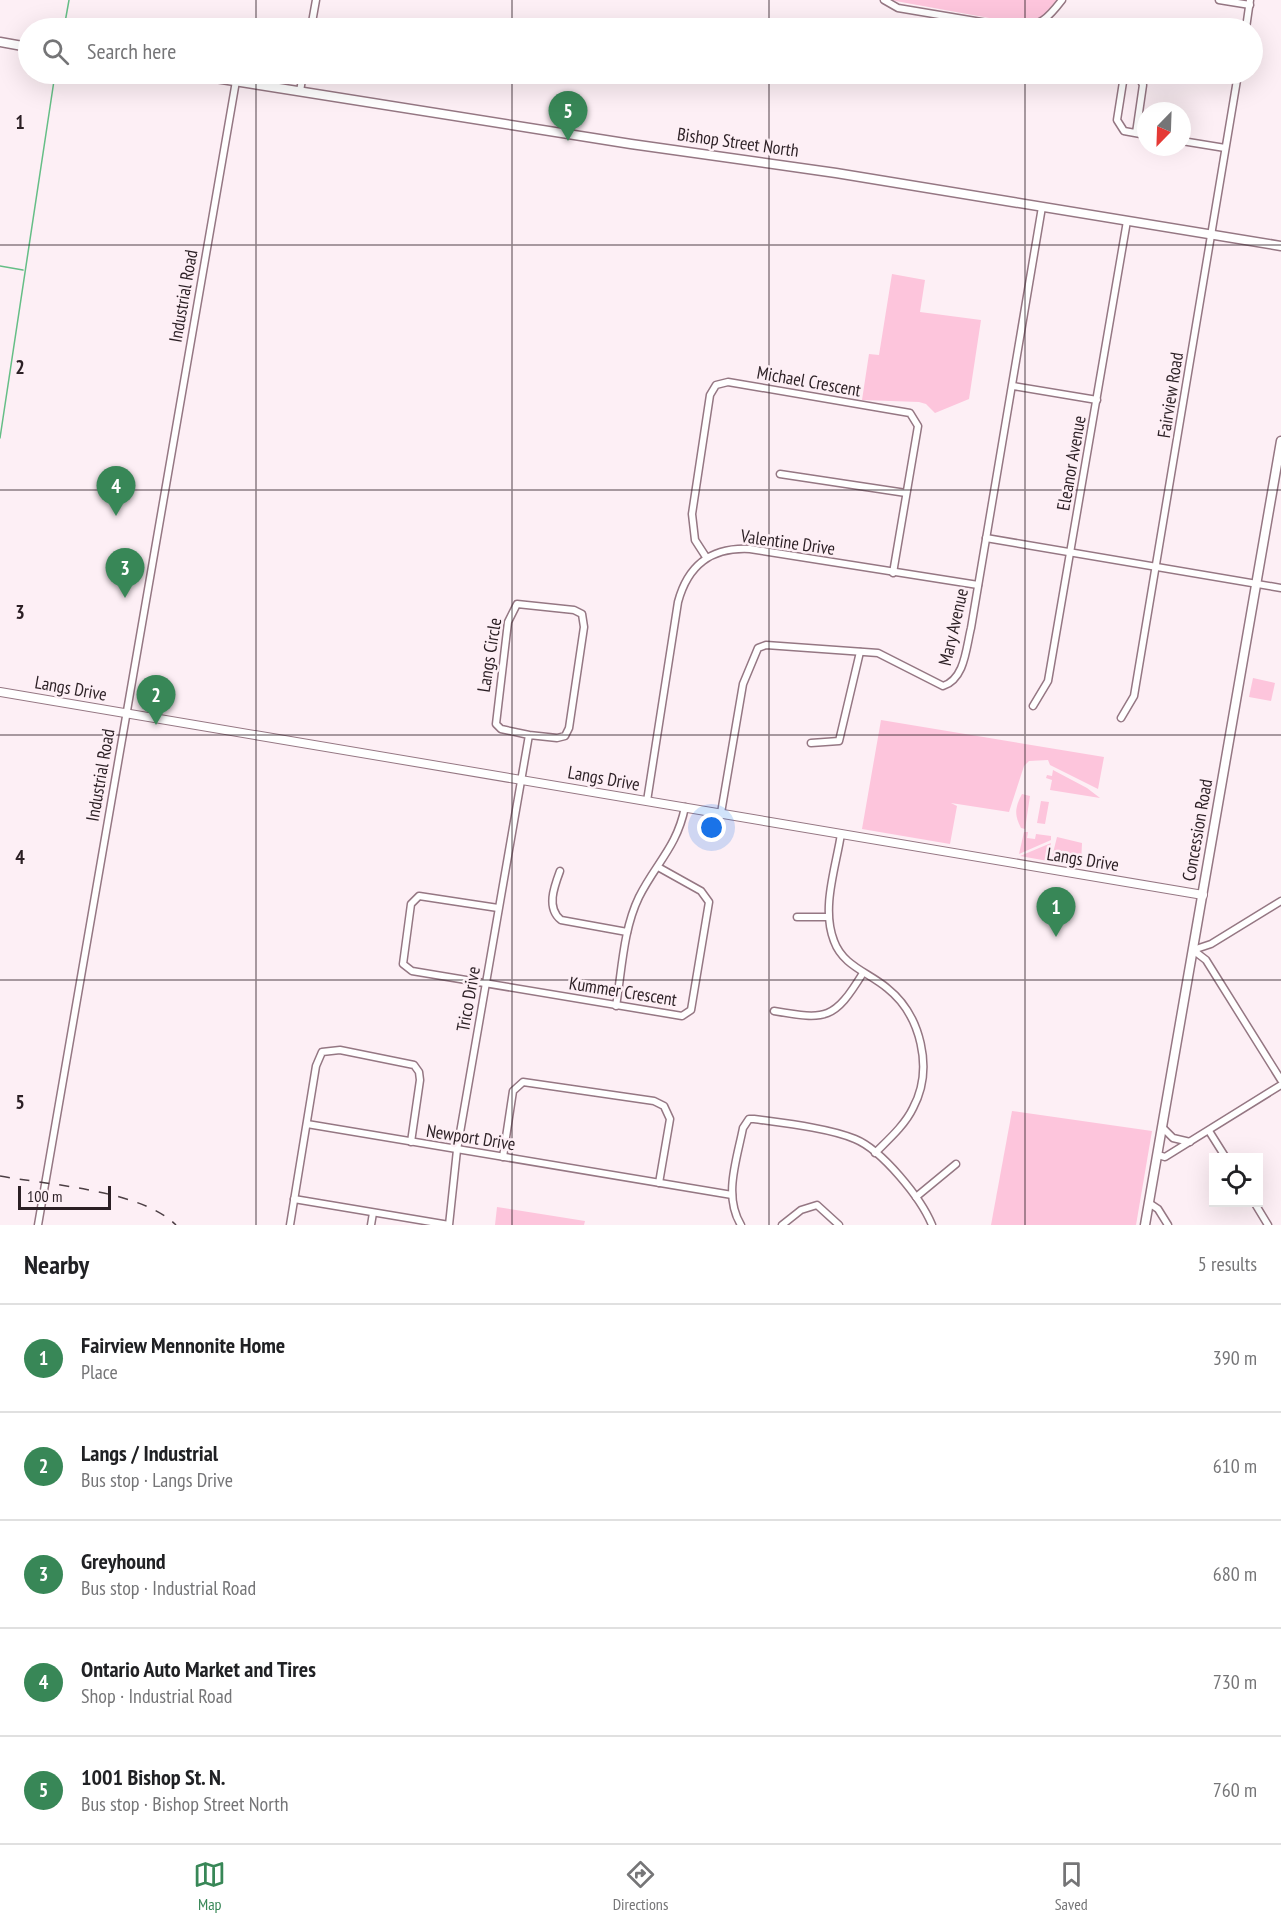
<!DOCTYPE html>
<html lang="en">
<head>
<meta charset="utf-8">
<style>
  body { margin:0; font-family:"PT Sans Narrow",sans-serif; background:#f2f2f2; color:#202124 }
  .controls { position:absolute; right:18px; bottom:18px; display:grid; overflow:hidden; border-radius:0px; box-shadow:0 6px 24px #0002 }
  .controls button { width:54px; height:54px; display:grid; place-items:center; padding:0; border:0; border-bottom:2px solid #e0e0e0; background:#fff; color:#202124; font:30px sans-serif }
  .compass { position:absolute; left:1137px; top:102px; width:54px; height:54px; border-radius:50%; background:#fff; box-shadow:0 6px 24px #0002; rotate:203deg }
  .scale { position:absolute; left:18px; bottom:15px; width:93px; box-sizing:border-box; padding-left:6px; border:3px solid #2b1f24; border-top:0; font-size:16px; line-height:21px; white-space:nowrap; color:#2b1f24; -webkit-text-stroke:4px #fdeff5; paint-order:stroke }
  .you { position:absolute; left:712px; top:828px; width:21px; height:21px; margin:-15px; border:4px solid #fff; border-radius:50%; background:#1a73e8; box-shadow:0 0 0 9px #1a73e833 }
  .badge { display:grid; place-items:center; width:39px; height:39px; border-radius:50%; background:#388757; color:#fff; font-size:20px; font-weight:700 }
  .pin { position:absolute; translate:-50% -50px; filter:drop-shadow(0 2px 3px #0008) }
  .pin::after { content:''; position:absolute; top:32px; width:21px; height:18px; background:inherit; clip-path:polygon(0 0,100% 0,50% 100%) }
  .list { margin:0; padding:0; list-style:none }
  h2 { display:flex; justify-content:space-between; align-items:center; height:78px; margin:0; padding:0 24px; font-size:26px }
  h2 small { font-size:20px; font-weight:400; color:#757577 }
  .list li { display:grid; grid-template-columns:39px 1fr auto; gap:18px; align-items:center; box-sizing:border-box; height:108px; padding:0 24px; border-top:2px solid #e0e0e0 }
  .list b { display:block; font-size:22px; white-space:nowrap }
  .list p { margin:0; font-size:20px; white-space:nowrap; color:#757577 }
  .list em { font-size:20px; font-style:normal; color:#757577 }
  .icon { flex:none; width:33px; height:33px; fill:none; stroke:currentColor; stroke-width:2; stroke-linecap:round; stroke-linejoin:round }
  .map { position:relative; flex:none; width:1281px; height:1225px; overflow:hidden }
  .search { position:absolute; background:#fff; box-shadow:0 6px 24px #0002; left:18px; right:18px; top:18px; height:66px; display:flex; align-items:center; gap:15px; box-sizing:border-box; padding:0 21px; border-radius:33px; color:#757577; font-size:22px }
  .sheet { height:618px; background:#fff }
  nav { display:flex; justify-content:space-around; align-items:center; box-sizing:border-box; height:84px; border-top:2px solid #e0e0e0; background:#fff; font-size:16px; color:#757577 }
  nav a { display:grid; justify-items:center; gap:3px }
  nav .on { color:#388757 }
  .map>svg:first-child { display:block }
  .green { fill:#fdc5dc }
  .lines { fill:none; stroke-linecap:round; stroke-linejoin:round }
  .stream { stroke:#65be86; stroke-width:1.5 }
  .minor-casing { stroke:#957783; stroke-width:9 }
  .tertiary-casing { stroke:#957783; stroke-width:10 }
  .secondary-casing { stroke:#957783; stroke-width:11 }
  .minor { stroke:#fff; stroke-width:6 }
  .tertiary { stroke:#fff; stroke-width:8 }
  .secondary { stroke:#fff; stroke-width:8 }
  .rail { stroke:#4c3f44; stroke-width:1.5; stroke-dasharray:10 10; stroke-linecap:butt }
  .grid { fill:none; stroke:#2b1f24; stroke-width:1.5; stroke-opacity:0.55 }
  .labels { text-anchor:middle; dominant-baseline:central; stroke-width:5; stroke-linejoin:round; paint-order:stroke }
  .street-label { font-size:18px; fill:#2b1f24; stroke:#fdeff5 }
  .grid-label { font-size:20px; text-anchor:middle; font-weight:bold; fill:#2b1f24; stroke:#fdeff5; stroke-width:5; stroke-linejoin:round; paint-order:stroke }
</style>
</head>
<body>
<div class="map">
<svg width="1281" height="1225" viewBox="0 0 1281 1225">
  <rect width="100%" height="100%" fill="#fdeff5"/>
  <g class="green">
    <path d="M890 0H1057L1040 19 1022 24Z"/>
    <path d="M892 274 925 280 920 312 981 320 969 399 935 413 926 404 919 402 862 400 869 354 879 355Z"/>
    <path d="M1253 678 1275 683 1271 701 1249 697Z"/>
    <path d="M881 720 1104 757 1098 789 1050 765 1048 760 1029 761 1024 766 1009 812 951 803 957 806 950 844 862 829Z"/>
    <path d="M1053 770 1087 788 1100 798 1050 790 1052 780 1046 778 1047 775 1052 776Z"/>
    <path d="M1022 794 1030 796 1025 829 1021 828C1014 815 1015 807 1022 794Z"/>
    <path d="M1041 801 1049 802 1045 824 1037 823Z"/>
    <path d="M1024 832H1028L1027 838 1035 839 1036 834 1051 836V840L1019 854Z"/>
    <path d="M1057 837 1082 843 1081 865 1051 861Z"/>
    <path d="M1051 843 1048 861 1020 856Z"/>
    <path d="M1012 1111 1152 1131 1136 1225H991Z"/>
    <path d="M497 1207 585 1221 584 1225H495Z"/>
  </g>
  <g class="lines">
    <g class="stream">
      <path d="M64 28 69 0"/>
      <path d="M0 266 23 270"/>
      <path d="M0 438 55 74"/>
    </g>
    <defs>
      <g id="minor">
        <path d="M884 0 898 8 1017 28C1040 27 1049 17 1062 0"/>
        <path d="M1219 0 1250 5"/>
        <path d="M311 28 316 0"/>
        <path d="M1246 28 1250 0"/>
        <path d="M300 91 303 74"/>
        <path d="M1136 133 1143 85 1138 75 1132 74 1123 82 1117 120 1124 131 1146 135"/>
        <path d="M1182 141 1225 148"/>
        <path d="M1013 386 1097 400"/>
        <path d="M780 474 906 493"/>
        <path d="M986 538 1281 588"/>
        <path d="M706 557 695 540 692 514 710 395 716 385 728 382 910 413 918 426 893 573"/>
        <path d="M1033 706 1048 681 1127 221"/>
        <path d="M1121 718 1134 696 1238 74"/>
        <path d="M811 743 839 741 860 652"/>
        <path d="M647 801 678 602C688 565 711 547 750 549L978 585"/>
        <path d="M721 813 743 684 758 648 766 645 878 653 943 686C965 679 966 648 971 628L1042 207"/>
        <path d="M841 834C836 867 821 908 834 941 843 966 868 972 887 988 921 1015 934 1069 913 1108 905 1125 888 1140 875 1153"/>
        <path d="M560 871C554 887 546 908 561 920L627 932"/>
        <path d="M498 908 419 896 411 904 403 964 412 971 682 1016 691 1010 709 902 701 891 658 867"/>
        <path d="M797 917H828"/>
        <path d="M1193 950 1206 960 1281 1080"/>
        <path d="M1193 950 1211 944 1281 901"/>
        <path d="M616 1006C622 970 623 930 639 897 656 863 677 847 685 807"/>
        <path d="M774 1011C827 1020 834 1020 863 973"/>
        <path d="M307 1124 732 1195"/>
        <path d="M1163 1128 1173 1138 1190 1142"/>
        <path d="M1209 1131 1226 1158"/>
        <path d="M1158 1155 1165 1157 1281 1085"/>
        <path d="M503 1157 513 1091 523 1082 654 1101 664 1106 670 1119 659 1183"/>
        <path d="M916 1197 956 1164"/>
        <path d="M294 1199 449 1225 457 1150 529 735 501 729 496 724 508 622 517 604 574 610 582 614 584 627 569 728 565 736 557 738 529 735"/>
        <path d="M1254 1202 1268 1225"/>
        <path d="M1149 1203 1158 1209 1168 1225"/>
        <path d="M38 1225 236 81"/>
        <path d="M290 1225 316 1066 322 1052 340 1050 414 1065 419 1072 420 1080 411 1142"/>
        <path d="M371 1225 373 1213"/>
        <path d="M741 1225C723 1196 737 1159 743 1128L749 1119H754C783 1123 829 1128 855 1139 882 1150 921 1198 932 1225"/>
        <path d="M782 1225 801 1210 817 1205 839 1225"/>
      </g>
      <path id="tertiary" d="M0 692 1203 895"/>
      <g id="secondary">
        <path d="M0 42 28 47"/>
        <path d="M190 74 631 144 836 173 1281 246"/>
        <path d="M1145 1225 1281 441"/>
      </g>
    </defs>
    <use href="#minor" class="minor-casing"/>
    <use href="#tertiary" class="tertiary-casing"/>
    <use href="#secondary" class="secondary-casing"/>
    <use href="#minor" class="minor"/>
    <use href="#tertiary" class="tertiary"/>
    <use href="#secondary" class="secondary"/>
    <path class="rail" d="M0 1176C49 1185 141 1190 176 1225"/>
  </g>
  <path class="grid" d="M256 0V28M512 0V28M769 0V28M1025 0V28M256 74V1225M512 74V1225M769 74V1225M1025 74V1225M0 245H1281M0 490H1281M0 735H1281M0 980H1281"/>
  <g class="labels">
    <g class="street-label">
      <text transform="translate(738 142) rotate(8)">Bishop Street North</text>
      <text transform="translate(183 296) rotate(-80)">Industrial Road</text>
      <text transform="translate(809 381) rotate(10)">Michael Crescent</text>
      <text transform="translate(1170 395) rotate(-81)">Fairview Road</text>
      <text transform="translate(1071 463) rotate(-80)">Eleanor Avenue</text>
      <text transform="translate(788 542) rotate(8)">Valentine Drive</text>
      <text transform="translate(953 627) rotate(-77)">Mary Avenue</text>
      <text transform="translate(489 655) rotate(-81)">Langs Circle</text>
      <text transform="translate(71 688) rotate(10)">Langs Drive</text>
      <text transform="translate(100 775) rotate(-80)">Industrial Road</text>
      <text transform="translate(604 778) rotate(10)">Langs Drive</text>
      <text transform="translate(1197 830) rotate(-80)">Concession Road</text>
      <text transform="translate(1083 859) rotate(9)">Langs Drive</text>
      <text transform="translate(623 991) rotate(9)">Kummer Crescent</text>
      <text transform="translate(468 999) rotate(-80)">Trico Drive</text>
      <text transform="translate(471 1137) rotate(9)">Newport Drive</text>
    </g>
  </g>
  <g class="grid-label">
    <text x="20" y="129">1</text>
    <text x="20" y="374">2</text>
    <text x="20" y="619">3</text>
    <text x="20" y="864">4</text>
    <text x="20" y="1109">5</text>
  </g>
</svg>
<div class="controls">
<button><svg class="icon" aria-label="locate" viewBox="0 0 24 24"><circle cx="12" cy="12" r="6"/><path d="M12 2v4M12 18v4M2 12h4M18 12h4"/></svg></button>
</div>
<svg class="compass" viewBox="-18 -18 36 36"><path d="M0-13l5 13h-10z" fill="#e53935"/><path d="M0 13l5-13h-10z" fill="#757577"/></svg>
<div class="scale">100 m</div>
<div class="you"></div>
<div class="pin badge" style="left:1056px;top:937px">1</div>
<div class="pin badge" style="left:156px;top:725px">2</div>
<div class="pin badge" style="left:125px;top:598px">3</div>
<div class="pin badge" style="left:116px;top:516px">4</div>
<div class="pin badge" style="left:568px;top:141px">5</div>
<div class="search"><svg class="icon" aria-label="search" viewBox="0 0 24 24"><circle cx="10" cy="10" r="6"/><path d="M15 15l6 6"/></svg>Search here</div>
</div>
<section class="sheet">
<h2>Nearby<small>5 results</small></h2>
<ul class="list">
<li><span class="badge">1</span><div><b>Fairview Mennonite Home</b><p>Place</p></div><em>390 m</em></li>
<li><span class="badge">2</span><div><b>Langs / Industrial</b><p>Bus stop · Langs Drive</p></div><em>610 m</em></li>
<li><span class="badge">3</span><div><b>Greyhound</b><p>Bus stop · Industrial Road</p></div><em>680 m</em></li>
<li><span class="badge">4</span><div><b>Ontario Auto Market and Tires</b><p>Shop · Industrial Road</p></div><em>730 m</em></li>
<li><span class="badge">5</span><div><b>1001 Bishop St. N.</b><p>Bus stop · Bishop Street North</p></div><em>760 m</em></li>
</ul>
</section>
<nav>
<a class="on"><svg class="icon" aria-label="map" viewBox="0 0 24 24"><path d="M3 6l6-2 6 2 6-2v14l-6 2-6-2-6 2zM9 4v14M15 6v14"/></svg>Map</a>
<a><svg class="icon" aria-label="directions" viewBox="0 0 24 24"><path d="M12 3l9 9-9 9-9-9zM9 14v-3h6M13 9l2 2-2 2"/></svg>Directions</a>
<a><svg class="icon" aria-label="saved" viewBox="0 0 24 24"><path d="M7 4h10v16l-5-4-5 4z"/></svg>Saved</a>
</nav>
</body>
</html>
